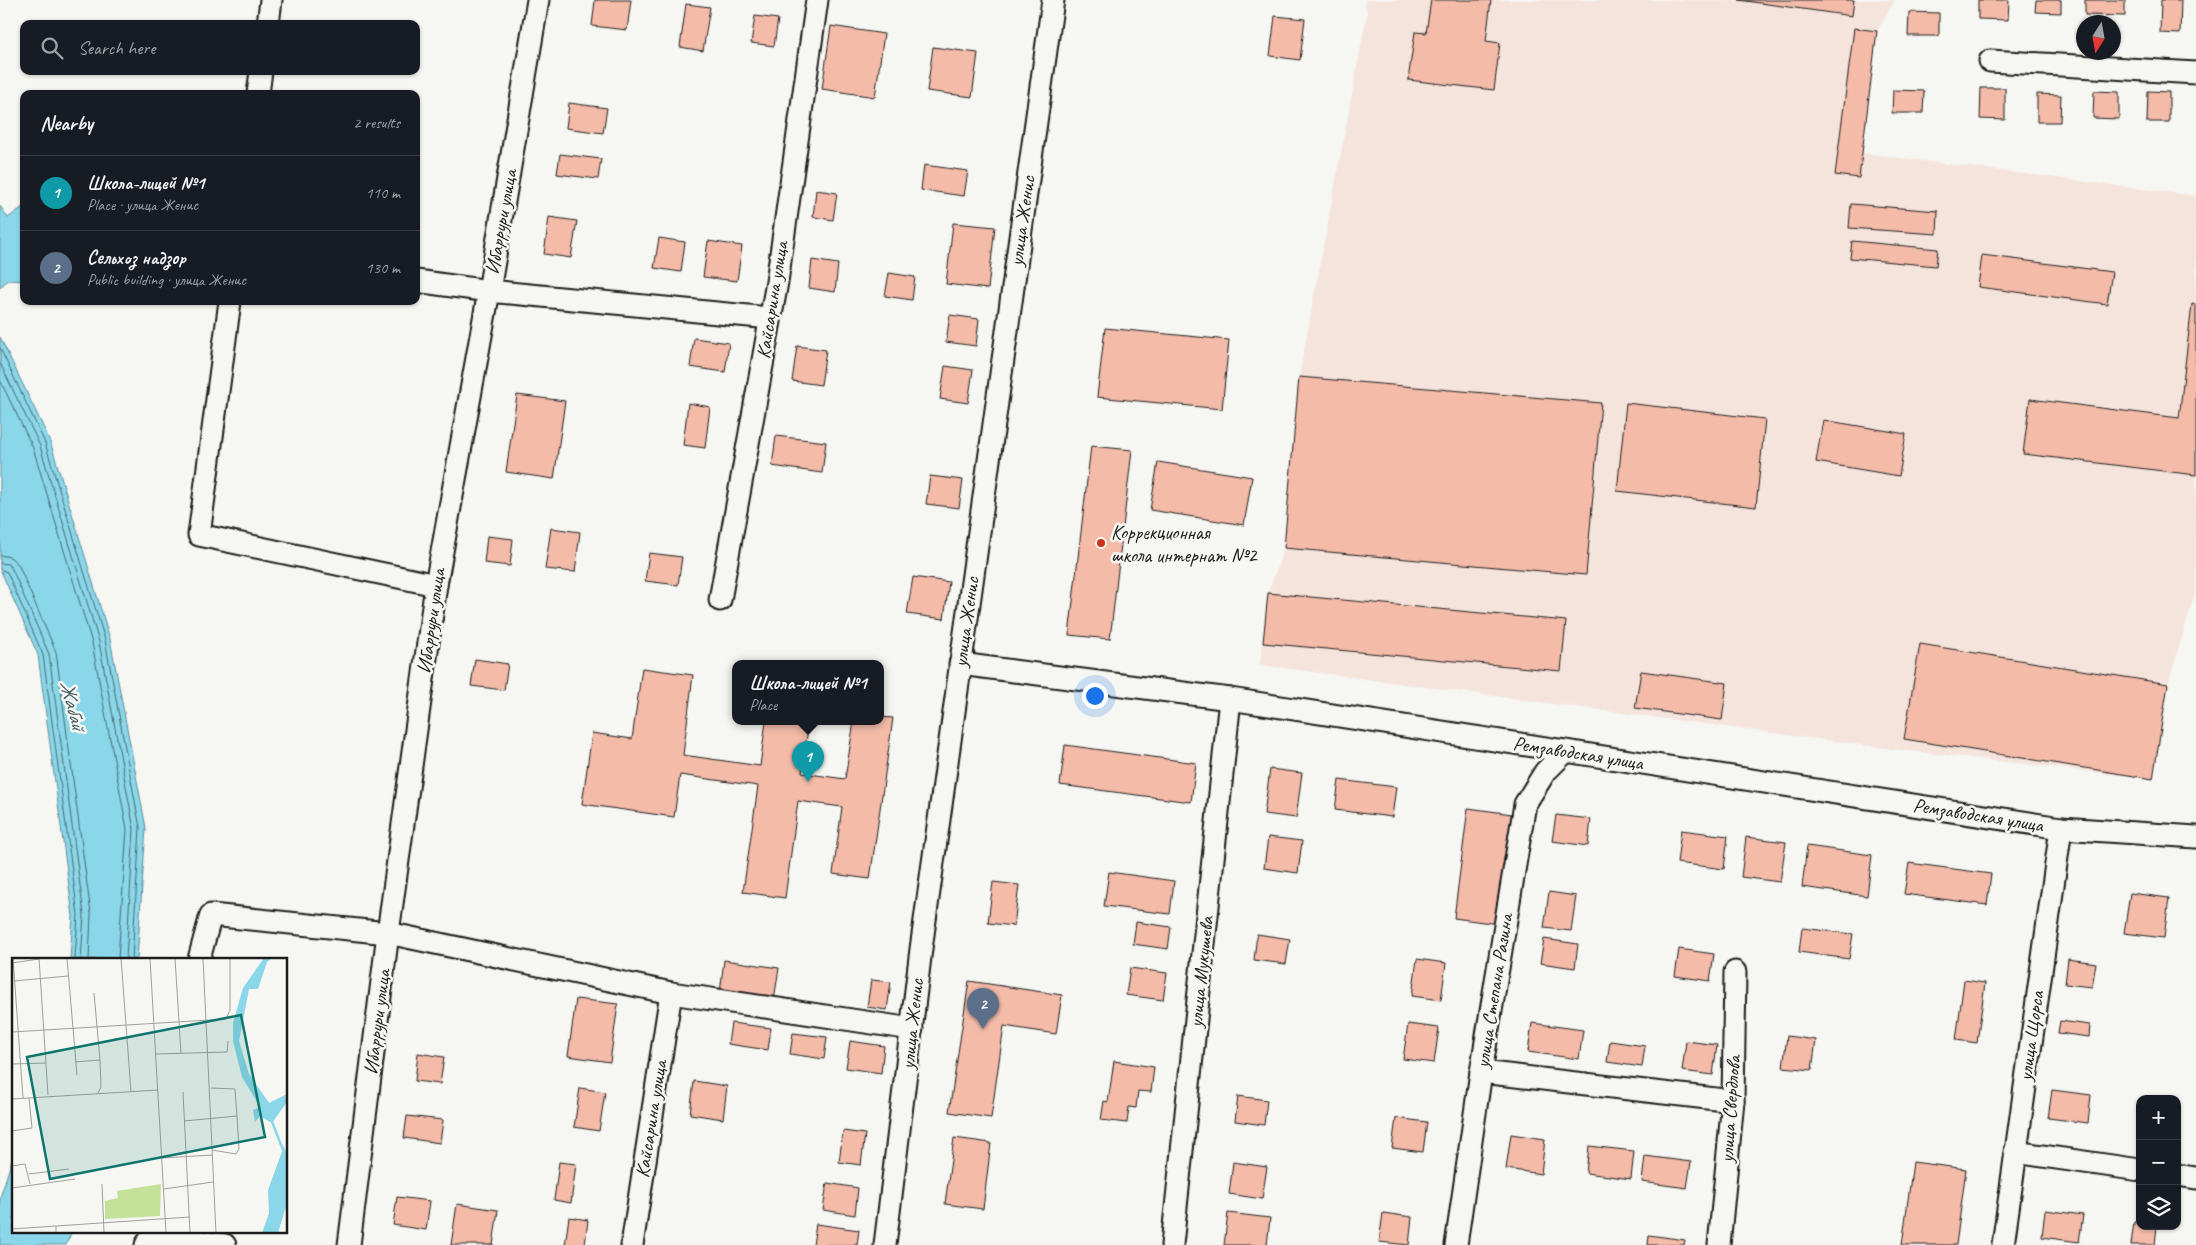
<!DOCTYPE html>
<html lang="en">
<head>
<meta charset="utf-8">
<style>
  body { margin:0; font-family:Caveat,sans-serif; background:#242831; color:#f1f3f6 }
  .controls { position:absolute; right:15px; bottom:15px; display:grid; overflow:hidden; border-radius:10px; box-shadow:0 1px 4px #0004 }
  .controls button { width:45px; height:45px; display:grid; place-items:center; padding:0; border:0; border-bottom:1px solid #363941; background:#171b24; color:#f1f3f6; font:25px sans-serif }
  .compass { position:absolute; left:2076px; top:15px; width:45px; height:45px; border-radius:50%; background:#171b24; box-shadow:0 1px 4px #0004; rotate:191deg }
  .you { position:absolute; left:1094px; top:695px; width:18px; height:18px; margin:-12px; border:4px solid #fff; border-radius:50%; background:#1a73e8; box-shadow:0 0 0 8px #1a73e833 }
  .badge { display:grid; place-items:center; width:32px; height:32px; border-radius:50%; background:#c8321e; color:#fff; font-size:16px; font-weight:700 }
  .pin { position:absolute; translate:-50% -41px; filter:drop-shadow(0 1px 2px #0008) }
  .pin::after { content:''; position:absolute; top:26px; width:18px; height:15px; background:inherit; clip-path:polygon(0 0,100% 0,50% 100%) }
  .popup { position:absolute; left:732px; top:660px; width:152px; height:65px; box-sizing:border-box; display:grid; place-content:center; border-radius:10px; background:#171b24; filter:drop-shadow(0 1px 4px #0005); font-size:16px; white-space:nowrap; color:#9ea1a6 }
  .popup b { font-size:19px; color:#f1f3f6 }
  .popup::after { content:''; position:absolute; left:50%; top:100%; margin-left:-10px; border:10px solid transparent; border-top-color:#171b24 }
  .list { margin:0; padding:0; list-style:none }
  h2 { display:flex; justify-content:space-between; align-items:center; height:65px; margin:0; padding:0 20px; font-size:21px }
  h2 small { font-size:16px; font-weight:400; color:#9ea1a6 }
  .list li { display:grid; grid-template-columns:32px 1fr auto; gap:15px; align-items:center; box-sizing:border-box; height:75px; padding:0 20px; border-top:1px solid #363941 }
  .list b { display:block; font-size:19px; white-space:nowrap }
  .list p { margin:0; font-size:16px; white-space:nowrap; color:#9ea1a6 }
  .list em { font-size:16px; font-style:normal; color:#9ea1a6 }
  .icon { flex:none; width:28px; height:28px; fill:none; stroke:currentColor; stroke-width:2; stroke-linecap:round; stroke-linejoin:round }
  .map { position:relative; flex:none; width:2196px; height:1245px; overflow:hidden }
  .search { position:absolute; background:#171b24; box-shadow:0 1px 4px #0004; left:20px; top:20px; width:400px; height:55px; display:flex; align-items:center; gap:12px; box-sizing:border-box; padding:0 18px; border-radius:10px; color:#9ea1a6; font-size:19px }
  .panel { position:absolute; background:#171b24; box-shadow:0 1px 4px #0004; left:20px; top:90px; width:400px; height:215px; border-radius:10px }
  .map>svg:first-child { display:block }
  .built { fill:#f5e4dc }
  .water { fill:#8ad7ea; stroke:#5e8c98 }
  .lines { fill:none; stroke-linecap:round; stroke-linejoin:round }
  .shore { stroke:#48676e; stroke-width:1 }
  .building { fill:#f4bba9; stroke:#1c1c1c }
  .street-casing { stroke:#1c1c1c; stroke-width:25 }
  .street { stroke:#f6f6f2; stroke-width:21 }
  .poi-dot { fill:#c8321e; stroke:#f6f6f2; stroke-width:2 }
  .labels { text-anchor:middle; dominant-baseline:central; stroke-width:5; stroke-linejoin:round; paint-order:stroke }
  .street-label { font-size:20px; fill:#1c1c1c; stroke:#f6f6f2 }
  .poi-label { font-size:20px; fill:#1c1c1c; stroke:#f6f6f2; text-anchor:start }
  .water-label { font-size:21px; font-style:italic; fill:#425d64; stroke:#f6f6f2 }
  .inset-river { fill:none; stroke:#8ad7ea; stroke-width:2.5 }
  .inset-road { fill:none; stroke:#9f9f9c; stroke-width:1 }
  .view { fill:#0f766e; fill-opacity:0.15; stroke:#0f766e; stroke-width:2.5 }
  .inset-edge { fill:none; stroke:#1c1c1c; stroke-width:2.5 }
</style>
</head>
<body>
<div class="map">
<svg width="2196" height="1245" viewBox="0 0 2196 1245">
  <rect width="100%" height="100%" fill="#f6f6f2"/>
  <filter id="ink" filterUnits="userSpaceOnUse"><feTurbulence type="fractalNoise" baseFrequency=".02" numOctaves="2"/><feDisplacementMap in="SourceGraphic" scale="10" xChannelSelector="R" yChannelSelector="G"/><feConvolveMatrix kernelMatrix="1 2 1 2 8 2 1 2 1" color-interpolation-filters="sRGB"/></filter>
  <g filter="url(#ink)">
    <path class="built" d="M1365 0H1895L1877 31 1862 153 2196 196V590L2168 684 2153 779 1893 749 1260 665 1268 593 1284 548 1299 377 1367 14Z"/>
    <g class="water">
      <path d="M0 206 8 218 24 206V281L7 280 0 288Z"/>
      <path d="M0 337 50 441 110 639 146 828 137 959H70L73 916 38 655 0 569Z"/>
      <path d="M14 1153V1231H72L66 1245H0V1198Z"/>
    </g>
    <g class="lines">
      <g class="shore">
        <path d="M0 348 45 443 105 640 140 828 132 959"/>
        <path d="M0 363 40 446 99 642 134 829 126 959"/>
        <path d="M0 380 33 448 92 643 127 829 118 959"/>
        <path d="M0 555 10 557 18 564 56 652 91 914 89 959"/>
        <path d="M0 563 8 564 12 569 49 654 84 915 81 959"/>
        <path d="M0 569 7 572 43 655 78 915 75 959"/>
      </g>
    </g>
    <g class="building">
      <path d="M595 0H631L627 30 592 26Z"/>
      <path d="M1431 0H1491L1486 41 1500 43 1494 90 1408 80 1415 32 1426 33Z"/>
      <path d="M1739 0H1854L1852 16Z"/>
      <path d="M1978 0H2009L2008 20 1978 19Z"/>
      <path d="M2036 0H2061V13L2035 12Z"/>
      <path d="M2085 0H2125V16L2085 15Z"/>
      <path d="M2161 0H2181L2180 34 2160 33Z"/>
      <path d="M686 4 710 7 703 51 680 47Z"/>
      <path d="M1909 12 1939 13V36H1908Z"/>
      <path d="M755 16 778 19 774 46 751 43Z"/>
      <path d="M1275 16 1305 19 1300 60 1270 56Z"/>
      <path d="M831 26 884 34 875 97 822 89Z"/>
      <path d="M1854 28 1877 31 1859 178 1835 175Z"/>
      <path d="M933 47 978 53 972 97 927 91Z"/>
      <path d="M1981 88H2005V120L1980 119Z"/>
      <path d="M1893 90 1924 91 1923 113H1892Z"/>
      <path d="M2094 91 2119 92V119L2093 118Z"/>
      <path d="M2148 91 2169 92V122H2147Z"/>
      <path d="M2037 94 2061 95 2060 122H2037Z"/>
      <path d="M569 103 607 108 603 133 566 128Z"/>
      <path d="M560 154 601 159 598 179 557 174Z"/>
      <path d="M924 165 968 171 964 196 921 190Z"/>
      <path d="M816 190 837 193 833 220 813 217Z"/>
      <path d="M1851 204 1938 211 1937 234 1849 228Z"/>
      <path d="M549 217 577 221 571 258 544 254Z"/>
      <path d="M953 223 995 227 988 289 946 284Z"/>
      <path d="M659 238 685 242 681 272 654 268Z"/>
      <path d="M708 241 742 246 737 281 703 277Z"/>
      <path d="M1852 241 1938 249 1936 266 1850 258Z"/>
      <path d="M1982 255 2112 272 2107 304 1978 287Z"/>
      <path d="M812 260 838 264 835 292 809 288Z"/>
      <path d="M889 273 915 277 912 300 885 296Z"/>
      <path d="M2192 304 2196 305V475L2023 454 2030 399 2179 418Z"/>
      <path d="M950 315 979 319 976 346 946 342Z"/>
      <path d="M1105 328 1229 340 1222 409 1097 397Z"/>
      <path d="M694 338 729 343 725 372 690 367Z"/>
      <path d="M797 346 826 350 821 385 792 381Z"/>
      <path d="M945 366 973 370 968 403 940 399Z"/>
      <path d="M1299 377 1601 403 1586 575 1284 548Z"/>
      <path d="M517 395 565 401 554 479 506 472Z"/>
      <path d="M688 403 710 407 705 448 683 445Z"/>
      <path d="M1626 403 1765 419 1756 507 1617 491Z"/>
      <path d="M1823 420 1906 434 1899 476 1816 462Z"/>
      <path d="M776 436 826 442 822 473 772 466Z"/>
      <path d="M1091 446 1132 450 1110 639 1069 635Z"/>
      <path d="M1158 462 1252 477 1244 525 1150 510Z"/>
      <path d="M930 476 963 480 959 508 926 504Z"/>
      <path d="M551 528 580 532 575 572 545 569Z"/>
      <path d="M487 536 513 539 510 566 484 563Z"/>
      <path d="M649 553 682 557 678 585 645 581Z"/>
      <path d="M913 577 949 582 944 619 907 614Z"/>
      <path d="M1268 593 1566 621 1561 671 1263 643Z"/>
      <path d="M1920 644 2168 684 2153 779 1904 739Z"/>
      <path d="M475 659 508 664 504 690 471 686Z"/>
      <path d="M642 668 693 675 683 755 760 766 766 721H809L802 773 845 779 854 721H880V717L893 718 870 879 833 874 842 807 798 801 785 898 743 892 758 786 680 775 674 817 582 804 592 733 632 739Z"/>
      <path d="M1641 671 1727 683 1722 720 1635 708Z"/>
      <path d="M1065 745 1196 763 1191 802 1060 785Z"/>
      <path d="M1270 769 1302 773 1296 818 1264 814Z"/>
      <path d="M1339 780 1396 787 1392 817 1335 810Z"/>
      <path d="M1468 808 1512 814 1498 924 1454 918Z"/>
      <path d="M1556 815 1591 819 1588 846 1552 841Z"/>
      <path d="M1681 830 1728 836 1724 869 1677 863Z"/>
      <path d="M1268 837 1302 841 1298 873 1264 868Z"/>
      <path d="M1746 837 1786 842 1780 882 1741 877Z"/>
      <path d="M1807 846 1872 855 1867 896 1802 887Z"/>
      <path d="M1909 863 1991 874 1987 905 1904 894Z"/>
      <path d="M1109 872 1174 881 1170 914 1104 906Z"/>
      <path d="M993 882 1019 885 1014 926 988 923Z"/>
      <path d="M1549 892 1576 896 1571 931 1544 928Z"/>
      <path d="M2130 893 2169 898 2164 938 2124 933Z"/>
      <path d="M1136 922 1171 927 1168 949 1133 944Z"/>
      <path d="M1802 928 1853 934 1849 959 1799 952Z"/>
      <path d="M1257 934 1290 939 1286 964 1254 960Z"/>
      <path d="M1544 939 1578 944 1575 968 1540 963Z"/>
      <path d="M1679 949 1714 954 1710 981 1675 976Z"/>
      <path d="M1417 959 1446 963 1441 1000 1412 996Z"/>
      <path d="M2068 959 2096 963 2092 987 2065 984Z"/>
      <path d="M724 960 779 968 774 1000 720 993Z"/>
      <path d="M1130 968 1167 973 1163 1000 1126 995Z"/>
      <path d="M871 980 891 982 887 1010 867 1007Z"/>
      <path d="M1964 980 1985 983 1977 1043 1956 1040Z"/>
      <path d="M969 981 1062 995 1056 1034 1004 1026 991 1118 949 1112Z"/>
      <path d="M576 999 618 1004 610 1062 568 1056Z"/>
      <path d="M2060 1021 2090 1025 2089 1037 2058 1033Z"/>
      <path d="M731 1023 771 1028 768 1050 728 1044Z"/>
      <path d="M1532 1023 1583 1030 1579 1059 1528 1052Z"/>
      <path d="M1408 1024 1439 1028 1434 1063 1403 1059Z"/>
      <path d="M793 1033 827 1037 824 1059 790 1054Z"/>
      <path d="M1787 1036 1816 1040 1812 1070 1783 1067Z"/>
      <path d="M850 1041 884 1046 881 1073 846 1068Z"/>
      <path d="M1610 1041 1645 1046 1642 1067 1607 1062Z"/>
      <path d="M1686 1041 1717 1045 1713 1075 1682 1071Z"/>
      <path d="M418 1053 444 1057 440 1084 415 1081Z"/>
      <path d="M1114 1061 1154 1067 1151 1092 1138 1091 1136 1108 1129 1107 1127 1123 1101 1120 1104 1101 1108 1102Z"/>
      <path d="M694 1081 727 1086 723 1119 690 1114Z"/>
      <path d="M580 1088 605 1092 599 1131 574 1127Z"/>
      <path d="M2052 1090 2091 1095 2088 1123 2048 1118Z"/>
      <path d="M1238 1096 1267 1100 1264 1125 1235 1121Z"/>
      <path d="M407 1116 443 1120 440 1143 404 1138Z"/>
      <path d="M1396 1118 1427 1122 1423 1152 1392 1148Z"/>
      <path d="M843 1131 865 1134 861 1165 839 1162Z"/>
      <path d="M1511 1134 1545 1139 1541 1174 1506 1169Z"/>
      <path d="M954 1138 991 1143 983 1209 945 1204Z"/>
      <path d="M1589 1146 1634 1151 1631 1179 1586 1173Z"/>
      <path d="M1645 1156 1691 1162 1687 1188 1642 1182Z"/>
      <path d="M559 1162 576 1164 571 1203 554 1200Z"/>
      <path d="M1233 1162 1267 1167 1262 1199 1229 1194Z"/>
      <path d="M1913 1162 1966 1169 1956 1245H1902Z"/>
      <path d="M827 1183 858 1188 855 1215 823 1210Z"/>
      <path d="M397 1197 430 1201 426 1230 393 1225Z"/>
      <path d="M457 1204 498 1210 493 1245H451Z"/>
      <path d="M2045 1210 2083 1215 2079 1242 2042 1237Z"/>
      <path d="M1228 1213 1270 1218 1267 1245H1224Z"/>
      <path d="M1383 1213 1412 1217 1409 1245 1379 1242Z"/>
      <path d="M569 1217 588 1220 585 1245H565Z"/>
      <path d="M2134 1222H2140V1226H2157L2155 1245H2131Z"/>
      <path d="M816 1224 859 1230 857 1245H813Z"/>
      <path d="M1649 1235 1685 1240 1684 1245H1648Z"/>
    </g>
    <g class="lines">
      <defs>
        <g id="street">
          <path d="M268 24 271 0"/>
          <path d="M1990 61 2196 73"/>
          <path d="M258 94 261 71"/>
          <path d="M416 281 489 291 770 318"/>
          <path d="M230 301 199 535 436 585"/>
          <path d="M720 600 777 282 817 0"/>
          <path d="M960 664 1230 699 2061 828 2196 837"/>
          <path d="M199 959 211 915 388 933 671 993 912 1029"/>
          <path d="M1481 1072 1733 1101"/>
          <path d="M2015 1152 2140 1170"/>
          <path d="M2177 1175 2196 1178"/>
          <path d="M146 1245 153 1235 225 1245"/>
          <path d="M349 1245 388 933 436 585 489 291 538 0"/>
          <path d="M632 1245 671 993"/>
          <path d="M885 1245 921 949 1053 0"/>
          <path d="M1172 1245 1230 699"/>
          <path d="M1456 1245 1481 1072 1525 804 1545 772 1566 751"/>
          <path d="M1719 1245 1733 1101 1735 972"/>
          <path d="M2003 1245 2061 828"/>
        </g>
      </defs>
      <use href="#street" class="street-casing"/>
      <use href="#street" class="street"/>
    </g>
  </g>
  <circle class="poi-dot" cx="1101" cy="543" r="5"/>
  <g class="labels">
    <g class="street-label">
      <text transform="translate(1022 221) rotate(-82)">улица Женис</text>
      <text transform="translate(501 222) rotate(-80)">Ибаррури улица</text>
      <text transform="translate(772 300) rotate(-81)">Кайсарина улица</text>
      <text transform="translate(431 621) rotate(-82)">Ибаррури улица</text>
      <text transform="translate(966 622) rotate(-82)">улица Женис</text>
      <text transform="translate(1578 753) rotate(9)">Ремзаводская улица</text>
      <text transform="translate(1978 815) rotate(9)">Ремзаводская улица</text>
      <text transform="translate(1201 972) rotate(-84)">улица Мукушева</text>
      <text transform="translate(1494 991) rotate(-81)">улица Степана Разина</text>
      <text transform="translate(377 1022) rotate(-83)">Ибаррури улица</text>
      <text transform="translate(912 1024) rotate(-84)">улица Женис</text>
      <text transform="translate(2031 1036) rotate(-82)">улица Щорса</text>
      <text transform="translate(1730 1109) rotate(-86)">улица Свердлова</text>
      <text transform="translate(651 1119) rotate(-81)">Кайсарина улица</text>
    </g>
    <g class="poi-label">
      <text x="1111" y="532">Коррекционная<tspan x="1111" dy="23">школа интернат №2</tspan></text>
    </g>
    <g class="water-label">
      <text transform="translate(73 705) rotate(75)">Жабай</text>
    </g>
  </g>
  <g transform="translate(12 958)">
    <rect width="275" height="275" fill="#f6f6f2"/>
    <path d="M149 226 148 258 93 261V243L106 240 105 233Z" fill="#c3e199"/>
    <path d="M252 0H260L255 4 246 31H237L227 83 237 116 257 145 275 136V144L260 165 248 158 243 164 241 152 248 149 230 119 221 83V65L231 30ZM272 188 275 197V245L266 275H250L257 255 256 232Z" fill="#8ad7ea"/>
    <path class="inset-river" d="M259 161 271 192"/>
    <path class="inset-road" d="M1 0 11 140M27 0 36 137M55 0 65 117M109 0 119 134M138 0 154 275M163 0 169 95M191 0 204 275M0 5 27 1M2 23 56 18M82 35 88 102 89 129 86 135M0 74 214 61 218 52V0M144 96 215 94 216 83M63 104 88 102M0 106 34 105M199 130 223 131 225 158M171 134 178 275M0 141 146 132M172 163 225 158 227 191 224 196 200 192M0 173 20 170 17 140M150 200 201 197M0 208 13 206 18 226M17 216 57 211M90 226 92 275M0 230 63 221M152 231 201 224M44 268 178 259M0 271 44 268V275"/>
    <path class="view" d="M229 57 253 179 38 221 15 99Z"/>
    <rect width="275" height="275" class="inset-edge"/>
  </g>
</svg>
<div class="controls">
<button>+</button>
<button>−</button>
<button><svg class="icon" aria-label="layers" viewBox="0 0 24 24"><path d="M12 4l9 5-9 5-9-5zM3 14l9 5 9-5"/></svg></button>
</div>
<svg class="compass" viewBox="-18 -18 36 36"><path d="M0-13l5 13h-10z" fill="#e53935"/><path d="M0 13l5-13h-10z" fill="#9ea1a6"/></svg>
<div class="you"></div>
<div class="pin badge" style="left:808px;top:782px;background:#0f9aa8">1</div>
<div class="popup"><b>Школа-лицей №1</b>Place</div>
<div class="pin badge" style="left:983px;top:1029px;background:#5c6f8a">2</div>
<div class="search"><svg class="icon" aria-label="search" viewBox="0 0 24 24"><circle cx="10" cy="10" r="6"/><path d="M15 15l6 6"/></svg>Search here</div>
<section class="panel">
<h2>Nearby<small>2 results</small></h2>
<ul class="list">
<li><span class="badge" style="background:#0f9aa8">1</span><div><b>Школа-лицей №1</b><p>Place · улица Женис</p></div><em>110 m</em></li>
<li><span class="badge" style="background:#5c6f8a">2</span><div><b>Сельхоз надзор</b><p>Public building · улица Женис</p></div><em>130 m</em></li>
</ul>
</section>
</div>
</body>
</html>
